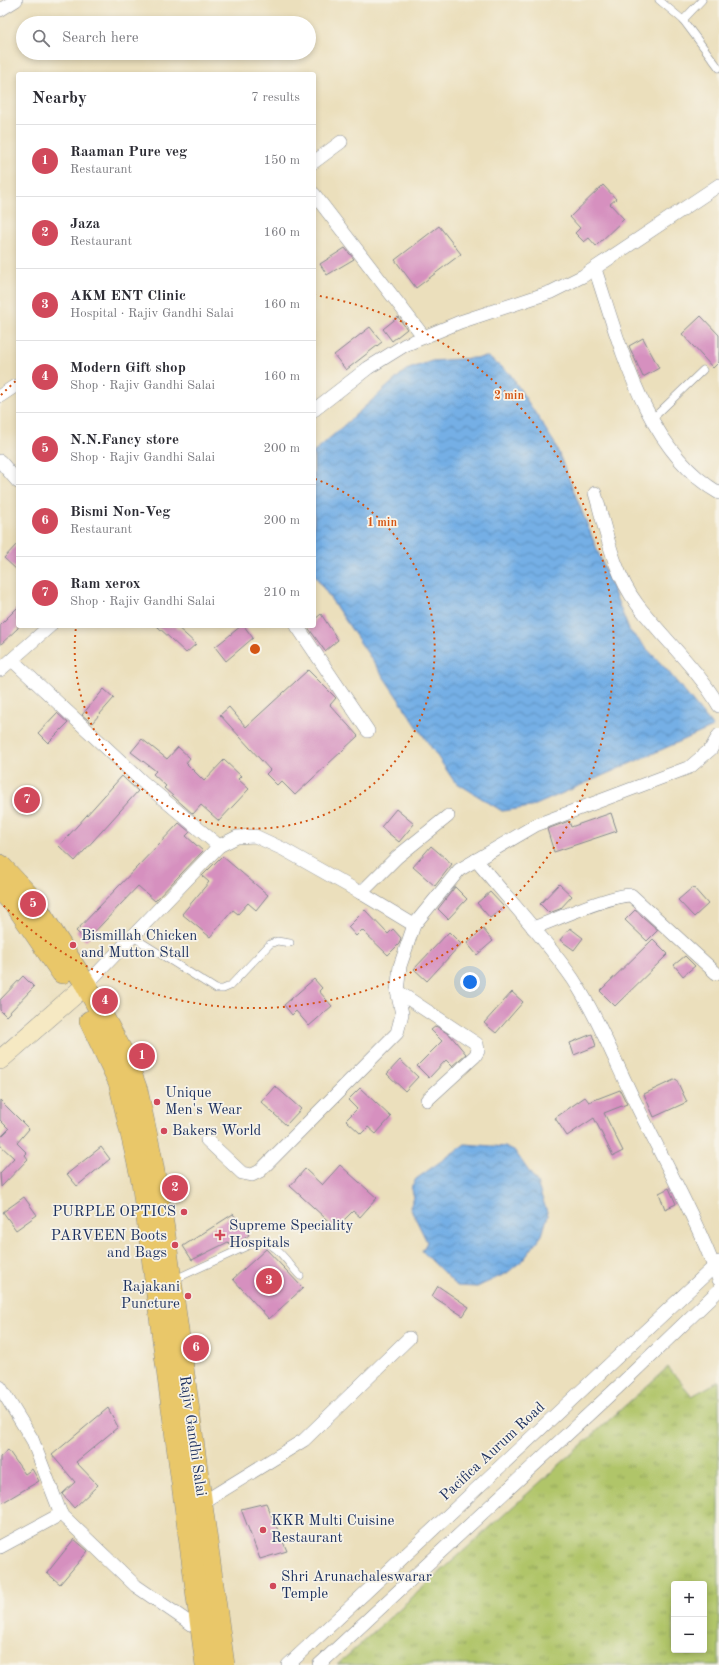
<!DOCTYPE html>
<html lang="en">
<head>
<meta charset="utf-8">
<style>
  body { margin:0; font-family:"Old Standard TT",serif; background:#f7f7f7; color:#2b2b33 }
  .controls { position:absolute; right:12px; bottom:12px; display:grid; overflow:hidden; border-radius:4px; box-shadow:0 2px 6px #0003 }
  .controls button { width:36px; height:36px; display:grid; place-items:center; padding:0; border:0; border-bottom:1px solid #e1e1e2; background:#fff; color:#2b2b33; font:20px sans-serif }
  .you { position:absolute; left:470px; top:982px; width:14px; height:14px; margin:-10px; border:3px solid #fff; border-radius:50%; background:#1a73e8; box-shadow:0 0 0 6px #1a73e833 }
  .badge { display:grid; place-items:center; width:26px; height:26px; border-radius:50%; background:#d1495b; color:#fff; font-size:13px; font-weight:700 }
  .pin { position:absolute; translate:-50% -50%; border:2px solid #fff; box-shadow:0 1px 4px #0006 }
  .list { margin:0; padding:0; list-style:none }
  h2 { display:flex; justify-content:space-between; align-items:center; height:52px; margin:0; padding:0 16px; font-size:17px }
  h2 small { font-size:13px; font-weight:400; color:#7c7c81 }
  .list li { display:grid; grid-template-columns:26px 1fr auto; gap:12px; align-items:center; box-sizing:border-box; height:72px; padding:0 16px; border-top:1px solid #e1e1e2 }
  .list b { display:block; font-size:15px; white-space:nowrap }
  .list p { margin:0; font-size:13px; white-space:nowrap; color:#7c7c81 }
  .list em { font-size:13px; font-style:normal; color:#7c7c81 }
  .icon { flex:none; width:22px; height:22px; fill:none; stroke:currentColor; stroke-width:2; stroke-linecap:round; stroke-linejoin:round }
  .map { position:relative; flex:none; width:719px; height:1665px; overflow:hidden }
  .search { position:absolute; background:#fff; box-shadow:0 2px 6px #0003; left:16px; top:16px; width:300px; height:44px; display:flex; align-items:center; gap:10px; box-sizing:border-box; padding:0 14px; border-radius:22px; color:#7c7c81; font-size:15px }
  .panel { position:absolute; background:#fff; box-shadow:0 2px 6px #0003; left:16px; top:72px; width:300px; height:556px; border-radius:4px }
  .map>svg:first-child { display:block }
  .grass { fill:url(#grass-tufts); stroke:#667a64; fill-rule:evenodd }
  .water { fill:url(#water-waves); stroke:#486fa2 }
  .building { fill:#d690bf }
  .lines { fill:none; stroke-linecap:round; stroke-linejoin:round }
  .lane-casing { stroke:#83878d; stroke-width:8 }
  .street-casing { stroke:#83878d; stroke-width:14 }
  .secondary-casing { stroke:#83878d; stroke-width:20 }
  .primary-casing { stroke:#83878d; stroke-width:22 }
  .lane { stroke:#fff; stroke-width:7 }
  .street { stroke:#fff; stroke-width:13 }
  .secondary { stroke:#f6e9c3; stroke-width:19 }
  .primary { stroke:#e9c769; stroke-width:21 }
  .ring { fill:none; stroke:#d45514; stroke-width:2; stroke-dasharray:2 4 }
  .poi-dot { fill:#d1495b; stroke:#f7f3e8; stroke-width:1.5 }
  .labels { text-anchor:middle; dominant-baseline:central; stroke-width:3.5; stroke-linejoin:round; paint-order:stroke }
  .poi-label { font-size:15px; fill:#1b2f5e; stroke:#f7f3e8; text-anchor:start }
  .street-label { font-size:15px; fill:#1b2f5e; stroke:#f7f3e8 }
  .centre { fill:#d45514; stroke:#f7f3e8; stroke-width:2 }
  .ring-label { font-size:12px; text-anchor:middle; font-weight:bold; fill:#d45514; stroke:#f7f3e8; stroke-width:3.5; stroke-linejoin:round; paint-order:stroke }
</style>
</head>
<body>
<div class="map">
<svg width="719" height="1665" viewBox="0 0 719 1665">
  <defs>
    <pattern id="grass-tufts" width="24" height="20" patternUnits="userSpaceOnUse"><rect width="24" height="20" fill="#b0c569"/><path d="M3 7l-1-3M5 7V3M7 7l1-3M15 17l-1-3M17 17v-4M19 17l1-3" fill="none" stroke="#8ea05a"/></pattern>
    <pattern id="water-waves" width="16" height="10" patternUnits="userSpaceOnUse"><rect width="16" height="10" fill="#74afe5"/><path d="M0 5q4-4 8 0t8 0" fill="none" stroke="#5e8fbd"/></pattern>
  </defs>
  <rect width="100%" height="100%" fill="#f7f3e8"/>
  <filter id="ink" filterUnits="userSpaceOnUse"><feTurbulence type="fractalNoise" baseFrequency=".025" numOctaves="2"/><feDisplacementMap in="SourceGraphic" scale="8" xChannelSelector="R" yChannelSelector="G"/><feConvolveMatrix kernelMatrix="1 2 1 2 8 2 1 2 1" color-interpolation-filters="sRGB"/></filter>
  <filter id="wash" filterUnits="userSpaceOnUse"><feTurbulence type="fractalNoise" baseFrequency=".012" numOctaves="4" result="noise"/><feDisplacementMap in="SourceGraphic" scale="16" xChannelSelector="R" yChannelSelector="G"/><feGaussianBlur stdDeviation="0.9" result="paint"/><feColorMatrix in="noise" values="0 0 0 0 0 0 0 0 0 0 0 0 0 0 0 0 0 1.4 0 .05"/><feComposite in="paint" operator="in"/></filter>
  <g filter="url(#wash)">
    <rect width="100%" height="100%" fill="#ebdfbc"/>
    <path class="grass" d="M668 1367 692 1396 719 1381V1665H337ZM674 1584H704V1650H674Z"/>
    <g class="water">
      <path d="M488 357 510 374 555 444 629 630 667 670 713 727 531 807 502 811 454 781 314 574V452L406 370 432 361Z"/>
      <path d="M465 1144 505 1147 514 1150 537 1183 548 1215 542 1235 524 1259 507 1273 477 1287 457 1286 422 1251 427 1242 410 1207 414 1197 411 1187 416 1179Z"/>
    </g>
    <g id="blocks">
      <g class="building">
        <path d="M603 185 616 199 610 204 624 219 596 246 589 238 584 242 575 233 580 228 570 217Z"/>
        <path d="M439 226 461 254 416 288 395 260Z"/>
        <path d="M345 248 354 259 327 275 320 264Z"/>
        <path d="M701 316 719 335V362L713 368 682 334Z"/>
        <path d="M398 317 407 329 392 341 383 329Z"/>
        <path d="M370 327 382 342 346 370 334 355Z"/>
        <path d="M643 338 659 368 643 377 629 346Z"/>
        <path d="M18 543V571L4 558Z"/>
        <path d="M18 607V628L0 645V625Z"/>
        <path d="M321 614 338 640 325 651 307 626H314V620Z"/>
        <path d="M157 626H176L196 644 186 653Z"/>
        <path d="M241 626H244L253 638 226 661 215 647Z"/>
        <path d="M308 670 336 698 330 705 358 736 295 795 281 781 277 785 266 774 270 770 220 715 229 707 246 727Z"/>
        <path d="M104 689 114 698 92 723 82 715Z"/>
        <path d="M57 713 68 723 48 743 38 733Z"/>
        <path d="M142 739 167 759 178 747 190 758 186 763 204 781 224 760 241 776 238 779 249 789 219 821 201 805 193 814 164 788 166 786 153 774 156 771 131 752Z"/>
        <path d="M122 776 138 791 75 861 59 846Z"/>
        <path d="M396 809 414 824 399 842 381 827Z"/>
        <path d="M611 813 617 831 554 852 547 829 569 821 571 827Z"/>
        <path d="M179 823 190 832 186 836 203 851 155 901 138 886 86 941 76 931Z"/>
        <path d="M431 846 452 864 435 886 413 867Z"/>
        <path d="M222 856 268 895 256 910 248 903 238 914 233 910 210 937 182 914 209 882 202 876Z"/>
        <path d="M559 884 572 896 560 909 549 913 540 904Z"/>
        <path d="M455 887 467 899 448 919 438 909Z"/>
        <path d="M693 887 708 904 694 917 678 900Z"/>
        <path d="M490 892 504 907 490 918 477 903Z"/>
        <path d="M365 910 388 934 393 929 401 938 399 944 388 955 362 930 356 936 348 927Z"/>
        <path d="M635 910 658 930 647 941 625 920Z"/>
        <path d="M570 928 583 938 574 950 560 940Z"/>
        <path d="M483 929 493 941 477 955 467 943Z"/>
        <path d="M449 932 461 944 427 981 414 969Z"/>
        <path d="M653 939 668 954 615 1006 600 991Z"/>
        <path d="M685 956 695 966 683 976 674 965Z"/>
        <path d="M23 976 34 987 6 1016 0 1010V1000Z"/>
        <path d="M314 979 322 988 319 991 332 1006 309 1026 296 1011 292 1015 284 1005Z"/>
        <path d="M512 992 523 1002 496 1033 484 1023Z"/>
        <path d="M436 1026 450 1035 466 1054 452 1066 446 1060 429 1078 417 1066 442 1041 431 1030Z"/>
        <path d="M592 1034 596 1046 574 1055 570 1043Z"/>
        <path d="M400 1060 418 1077 405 1091 387 1074Z"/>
        <path d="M676 1079 687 1102 654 1117 644 1094Z"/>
        <path d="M275 1086 301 1109 286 1125 261 1102Z"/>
        <path d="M360 1088 391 1117 376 1134 368 1127 361 1134 346 1120 357 1109 348 1100Z"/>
        <path d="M620 1090 627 1104 604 1113 623 1151 613 1156 594 1118 567 1136 555 1118 585 1097 589 1102Z"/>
        <path d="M0 1100 29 1129 17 1143 27 1153 25 1155 28 1159 1 1187 0 1173 14 1158 0 1145V1138L9 1129 0 1120Z"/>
        <path d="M101 1147 110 1159 77 1186 67 1174Z"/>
        <path d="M340 1165 377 1198 360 1217 353 1211 336 1228 290 1186 305 1169 322 1185Z"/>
        <path d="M669 1188 676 1204 665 1209 659 1193Z"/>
        <path d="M24 1197 37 1215 16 1230 3 1212Z"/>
        <path d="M233 1214 249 1235 233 1247 228 1242 192 1260 183 1246Z"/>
        <path d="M266 1249 303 1288 269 1319 233 1279Z"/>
        <path d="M438 1286 469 1307 463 1316 432 1296Z"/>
        <path d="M108 1408 118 1427 76 1462 98 1485 74 1508 62 1494 75 1482 52 1455Z"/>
        <path d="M8 1450 25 1474 32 1469 39 1481 0 1504V1457Z"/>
        <path d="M266 1503 287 1551 260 1559 241 1509Z"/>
        <path d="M74 1539 88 1551 60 1584 47 1573Z"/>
      </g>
    </g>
  </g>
  <g filter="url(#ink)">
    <use href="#blocks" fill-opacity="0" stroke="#83878d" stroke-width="1"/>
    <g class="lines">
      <defs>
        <g id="lane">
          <path d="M659 0 683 20 719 68"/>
          <path d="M683 20 702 0"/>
          <path d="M652 419 703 370"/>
          <path d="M133 937 216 989H223L230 986 270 944 277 941 290 943"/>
          <path d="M173 1280 256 1242C275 1239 288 1264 300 1276"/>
        </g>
        <g id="street">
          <path d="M0 10 16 0"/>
          <path d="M314 162 341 142"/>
          <path d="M314 194 424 337"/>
          <path d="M595 269C620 344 645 450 719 493"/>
          <path d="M0 396 15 386"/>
          <path d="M314 410 368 368 405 345 460 322 551 292 583 276 719 185"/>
          <path d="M0 461 18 482"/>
          <path d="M595 493C606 530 613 572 637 604 663 638 697 668 719 706"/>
          <path d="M297 626 368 731"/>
          <path d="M12 660 144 783 219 846"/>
          <path d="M0 670 50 626"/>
          <path d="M476 860C508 899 544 937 573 979 599 1019 616 1064 637 1106 665 1163 697 1220 719 1280"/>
          <path d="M361 893 397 857 448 816"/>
          <path d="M533 928C555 920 610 895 631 895L716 973"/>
          <path d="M86 985 219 846 237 837 255 836 283 849 361 893 414 925"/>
          <path d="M397 991 477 1044 478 1051 475 1056 427 1100"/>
          <path d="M207 1140 242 1173 252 1175 260 1171 397 1033 402 1014 397 991 400 966 414 925 459 870 536 825 690 767 711 749 719 735"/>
          <path d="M0 1387 32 1439 61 1514 136 1586 200 1630"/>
          <path d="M202 1503 304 1440 409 1338"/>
          <path d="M0 1547 61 1514"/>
          <path d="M288 1665 719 1262"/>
          <path d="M319 1665 617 1388 719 1290"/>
        </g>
        <path id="secondary" d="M0 1060 86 985"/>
        <g id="primary">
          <path d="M0 865 31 898 86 985 125 1057 137 1090 151 1155 164 1229 224 1665"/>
          <path d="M0 889 17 907 62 973"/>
          <path d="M90 1021 119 1082 142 1181 206 1665"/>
        </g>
      </defs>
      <use href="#lane" class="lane-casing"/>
      <use href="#street" class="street-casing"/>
      <use href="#secondary" class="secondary-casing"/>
      <use href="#primary" class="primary-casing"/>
      <use href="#lane" class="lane"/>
      <use href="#street" class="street"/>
      <use href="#secondary" class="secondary"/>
      <use href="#primary" class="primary"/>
    </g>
  </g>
  <g class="ring">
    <path d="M315 479A180 180 0 1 1 76 627"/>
    <path d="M1 395A359 359 0 0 1 17 380M314 295A359 359 0 1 1 1 903"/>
  </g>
  <g class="poi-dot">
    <circle cx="73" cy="945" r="4"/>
    <circle cx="157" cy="1102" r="4"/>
    <circle cx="164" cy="1131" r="4"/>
    <circle cx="184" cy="1212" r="4"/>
    <path d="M218 1229h4v4h4v4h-4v4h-4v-4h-4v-4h4z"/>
    <circle cx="175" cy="1245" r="4"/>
    <circle cx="188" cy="1296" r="4"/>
    <circle cx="263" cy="1530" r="4"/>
    <circle cx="273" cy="1586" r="4"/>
  </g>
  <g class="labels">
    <g class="poi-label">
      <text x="81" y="936">Bismillah Chicken<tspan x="81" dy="17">and Mutton Stall</tspan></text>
      <text x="165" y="1093">Unique<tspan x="165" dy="17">Men's Wear</tspan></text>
      <text x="172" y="1131">Bakers World</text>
      <text x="176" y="1212" text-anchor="end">PURPLE OPTICS</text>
      <text x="229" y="1226">Supreme Speciality<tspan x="229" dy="17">Hospitals</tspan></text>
      <text x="167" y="1236" text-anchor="end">PARVEEN Boots<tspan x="167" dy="17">and Bags</tspan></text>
      <text x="180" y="1287" text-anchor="end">Rajakani<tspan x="180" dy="17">Puncture</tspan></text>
      <text x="271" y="1521">KKR Multi Cuisine<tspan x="271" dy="17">Restaurant</tspan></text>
      <text x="281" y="1577">Shri Arunachaleswarar<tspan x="281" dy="17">Temple</tspan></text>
    </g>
    <g class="street-label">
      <text transform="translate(192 1436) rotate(82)">Rajiv Gandhi Salai</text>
      <text transform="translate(493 1452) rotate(-43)">Pacifica Aurum Road</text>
    </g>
  </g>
  <circle cx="255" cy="649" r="6" class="centre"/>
  <g class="ring-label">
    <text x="509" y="399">2 min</text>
    <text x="382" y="526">1 min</text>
  </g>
</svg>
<div class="controls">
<button>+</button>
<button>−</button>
</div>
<div class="you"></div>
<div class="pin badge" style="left:142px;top:1056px">1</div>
<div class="pin badge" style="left:175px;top:1188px">2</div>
<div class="pin badge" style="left:269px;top:1281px">3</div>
<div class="pin badge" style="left:105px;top:1001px">4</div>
<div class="pin badge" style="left:33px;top:904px">5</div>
<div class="pin badge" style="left:196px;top:1348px">6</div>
<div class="pin badge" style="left:27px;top:800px">7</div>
<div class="search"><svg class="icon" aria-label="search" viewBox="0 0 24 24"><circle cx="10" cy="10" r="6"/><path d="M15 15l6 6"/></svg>Search here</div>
<section class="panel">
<h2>Nearby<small>7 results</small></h2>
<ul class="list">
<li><span class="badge">1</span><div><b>Raaman Pure veg</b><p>Restaurant</p></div><em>150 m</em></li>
<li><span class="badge">2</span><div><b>Jaza</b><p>Restaurant</p></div><em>160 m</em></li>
<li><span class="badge">3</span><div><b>AKM ENT Clinic</b><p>Hospital · Rajiv Gandhi Salai</p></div><em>160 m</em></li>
<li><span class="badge">4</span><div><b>Modern Gift shop</b><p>Shop · Rajiv Gandhi Salai</p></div><em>160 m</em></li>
<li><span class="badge">5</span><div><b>N.N.Fancy store</b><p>Shop · Rajiv Gandhi Salai</p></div><em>200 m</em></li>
<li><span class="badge">6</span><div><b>Bismi Non-Veg</b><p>Restaurant</p></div><em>200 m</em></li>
<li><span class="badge">7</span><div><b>Ram xerox</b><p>Shop · Rajiv Gandhi Salai</p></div><em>210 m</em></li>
</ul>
</section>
</div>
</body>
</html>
